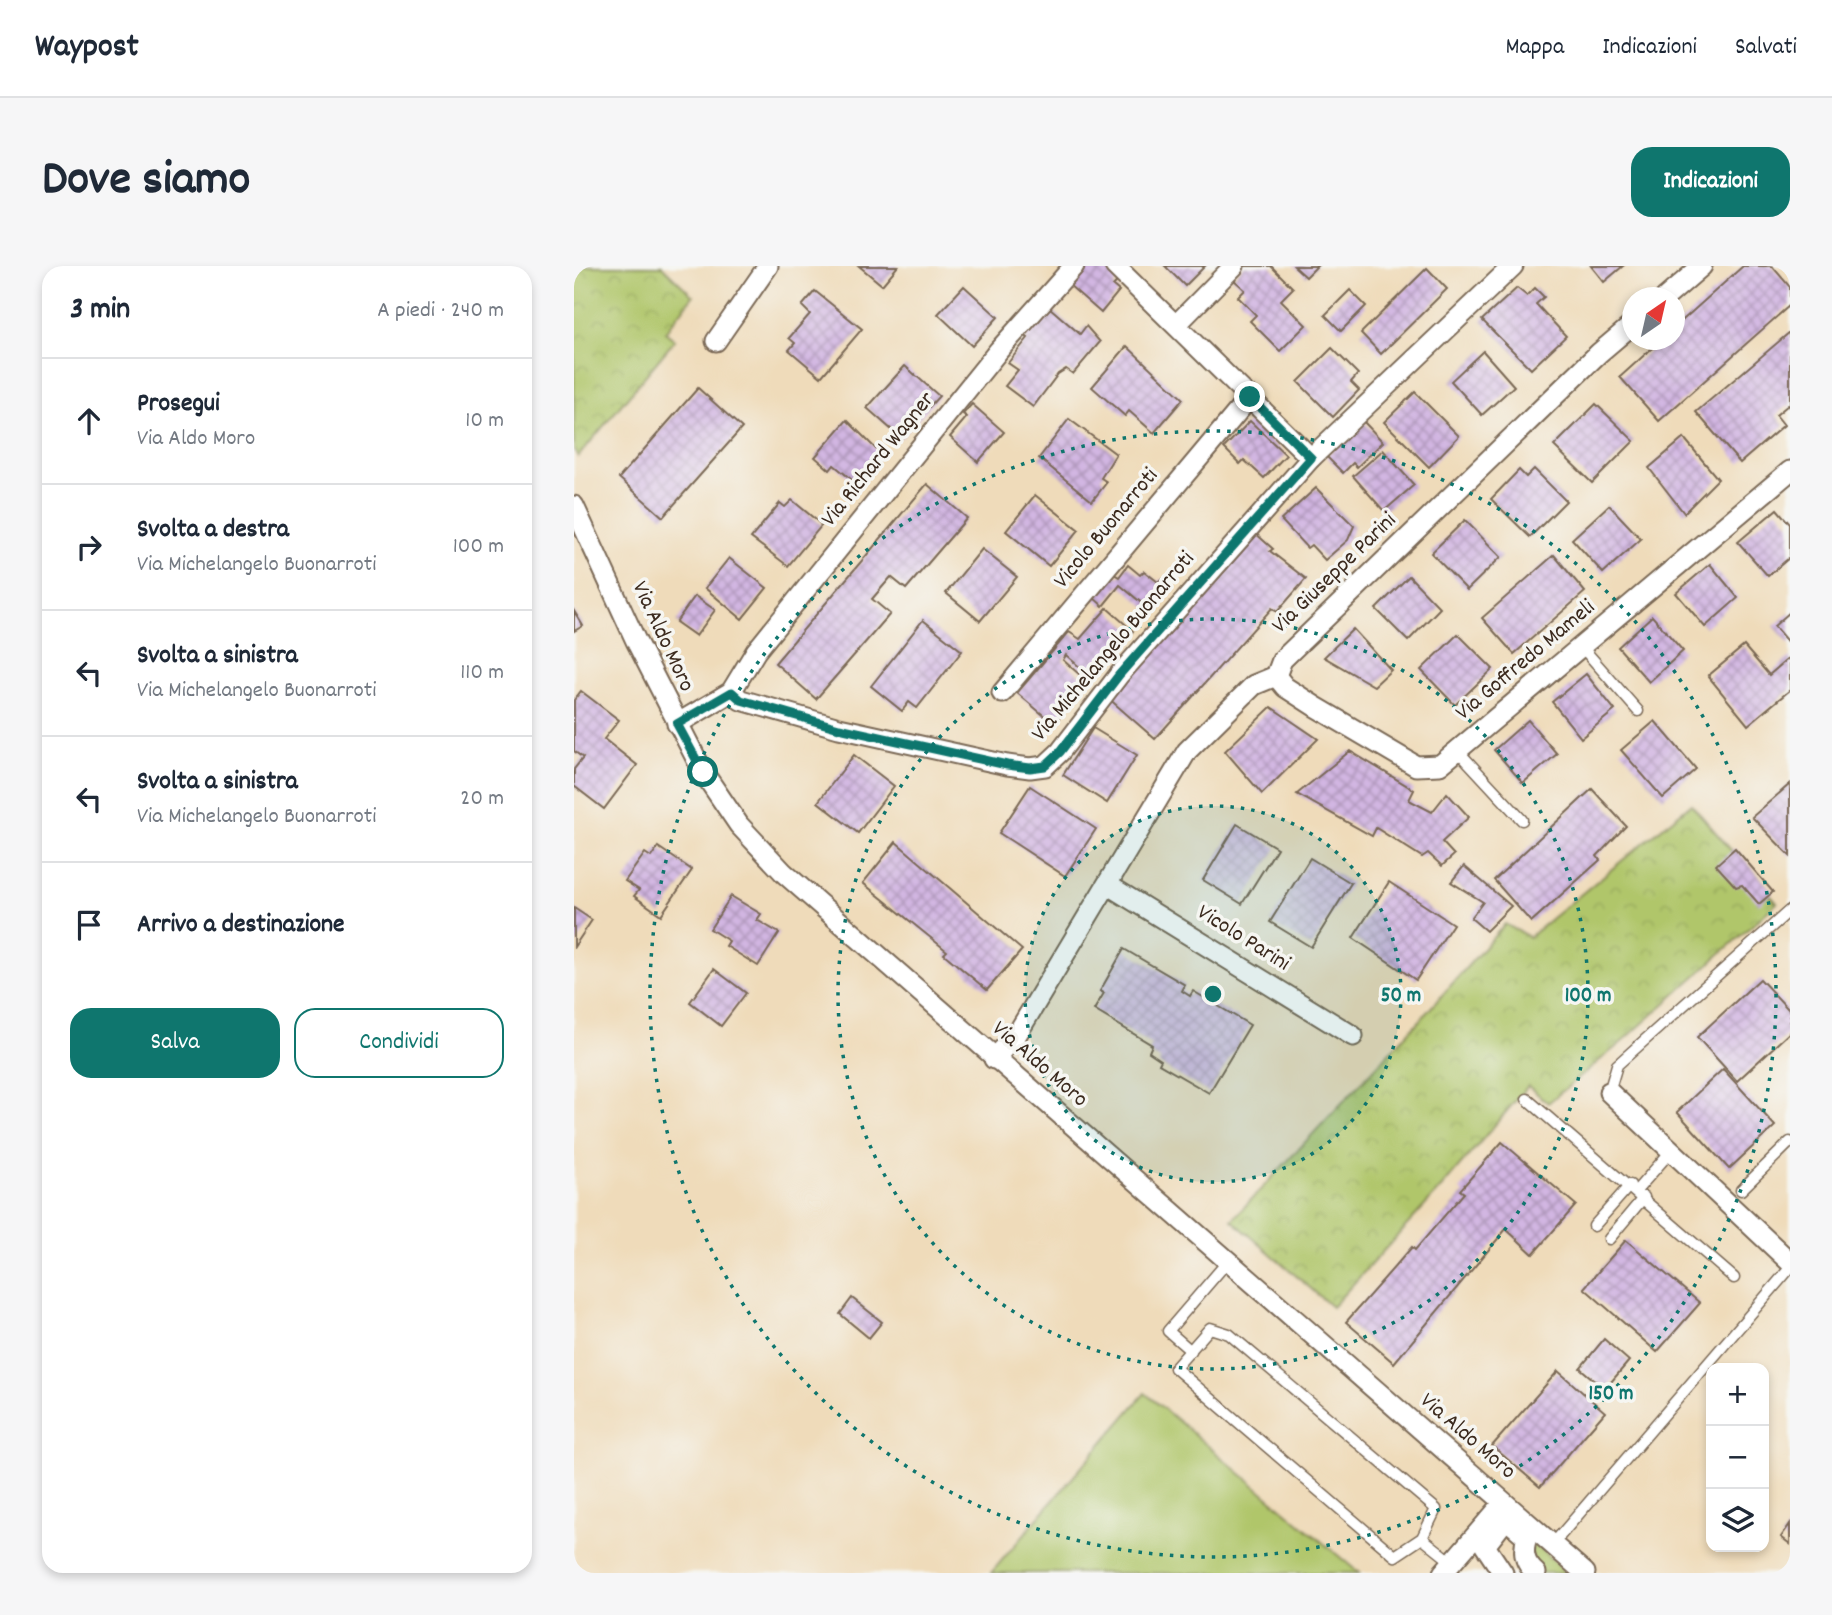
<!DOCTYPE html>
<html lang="it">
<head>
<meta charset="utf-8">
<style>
  body { margin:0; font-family:Dekko,sans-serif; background:#f6f6f7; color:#1f2937 }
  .controls { position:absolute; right:21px; bottom:21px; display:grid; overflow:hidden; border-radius:14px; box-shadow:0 4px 10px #0003 }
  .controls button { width:63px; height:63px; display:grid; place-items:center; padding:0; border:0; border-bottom:2px solid #e0e1e3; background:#fff; color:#1f2937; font:35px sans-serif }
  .compass { position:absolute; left:1048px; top:21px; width:63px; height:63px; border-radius:50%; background:#fff; box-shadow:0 4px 10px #0003; rotate:34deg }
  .stop { position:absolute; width:21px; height:21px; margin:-16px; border:5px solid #0f766e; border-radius:50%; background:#fff }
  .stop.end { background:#0f766e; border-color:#fff; box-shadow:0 2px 7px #0008 }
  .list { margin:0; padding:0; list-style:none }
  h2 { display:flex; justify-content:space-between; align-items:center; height:91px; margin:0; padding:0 28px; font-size:30px }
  h2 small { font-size:23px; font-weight:400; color:#747a83 }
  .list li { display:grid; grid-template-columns:46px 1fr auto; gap:21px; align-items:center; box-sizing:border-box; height:126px; padding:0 28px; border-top:2px solid #e0e1e3 }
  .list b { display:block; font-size:26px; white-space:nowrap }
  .list p { margin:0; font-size:23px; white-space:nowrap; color:#747a83 }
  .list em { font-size:23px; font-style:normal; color:#747a83 }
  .actions { display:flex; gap:14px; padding:21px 28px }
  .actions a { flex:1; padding:16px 0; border:2px solid #0f766e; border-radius:21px; text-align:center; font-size:24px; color:#0f766e }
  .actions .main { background:#0f766e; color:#fff }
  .icon { flex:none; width:38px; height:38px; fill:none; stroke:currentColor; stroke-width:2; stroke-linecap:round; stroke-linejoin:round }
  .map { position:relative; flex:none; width:1216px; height:1307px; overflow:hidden; border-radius:21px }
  header { display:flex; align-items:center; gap:42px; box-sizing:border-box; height:98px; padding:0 35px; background:#fff; border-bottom:2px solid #e0e1e3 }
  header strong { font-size:33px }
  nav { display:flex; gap:38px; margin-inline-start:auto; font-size:24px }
  .intro { display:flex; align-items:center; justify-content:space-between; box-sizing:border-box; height:168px; padding:0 42px }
  h1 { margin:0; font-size:49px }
  .button { padding:18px 32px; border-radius:21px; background:#0f766e; color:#fff; font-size:24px; font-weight:700 }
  main { display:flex; gap:42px; padding:0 42px }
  aside { flex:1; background:#fff; border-radius:21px; box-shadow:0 4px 10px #0003 }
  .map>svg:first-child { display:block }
  .grass { fill:#b0c66b; stroke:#767844; stroke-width:2 }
  .park { fill:url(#park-crowns); stroke:#767844; stroke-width:2 }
  .building { fill:url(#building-cross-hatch) }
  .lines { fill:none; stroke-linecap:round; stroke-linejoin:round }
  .lane-casing { stroke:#7a6855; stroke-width:13 }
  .street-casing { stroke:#7a6855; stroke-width:23 }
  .lane { stroke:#fff; stroke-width:10 }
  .street { stroke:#fff; stroke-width:19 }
  .route { stroke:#0f766e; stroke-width:9 }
  .ring { fill:none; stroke:#0f766e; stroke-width:3.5; stroke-dasharray:3.5 7 }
  .labels { text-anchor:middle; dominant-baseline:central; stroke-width:7; stroke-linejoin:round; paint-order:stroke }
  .street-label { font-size:23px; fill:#3b2a1e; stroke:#f6f6f2 }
  .centre { fill:#0f766e; stroke:#f6f6f2; stroke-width:3.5 }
  .ring-label { font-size:21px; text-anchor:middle; font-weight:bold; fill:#0f766e; stroke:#f6f6f2; stroke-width:7; stroke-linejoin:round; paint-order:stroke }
</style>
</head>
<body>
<header>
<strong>Waypost</strong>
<nav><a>Mappa</a><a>Indicazioni</a><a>Salvati</a></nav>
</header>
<div class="intro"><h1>Dove siamo</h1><a class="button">Indicazioni</a></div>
<main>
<aside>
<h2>3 min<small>A piedi · 240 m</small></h2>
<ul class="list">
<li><svg class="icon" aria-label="ahead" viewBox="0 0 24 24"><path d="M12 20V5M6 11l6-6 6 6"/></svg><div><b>Prosegui</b><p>Via Aldo Moro</p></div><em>10 m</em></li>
<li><svg class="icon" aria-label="right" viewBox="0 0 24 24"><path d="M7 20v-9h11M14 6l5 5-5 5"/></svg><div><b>Svolta a destra</b><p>Via Michelangelo Buonarroti</p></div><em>100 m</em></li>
<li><svg class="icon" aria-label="left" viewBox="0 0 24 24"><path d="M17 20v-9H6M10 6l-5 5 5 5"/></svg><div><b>Svolta a sinistra</b><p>Via Michelangelo Buonarroti</p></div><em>110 m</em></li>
<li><svg class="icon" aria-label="left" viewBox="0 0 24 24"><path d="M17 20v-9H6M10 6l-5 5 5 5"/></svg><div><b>Svolta a sinistra</b><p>Via Michelangelo Buonarroti</p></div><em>20 m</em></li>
<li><svg class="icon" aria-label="arrive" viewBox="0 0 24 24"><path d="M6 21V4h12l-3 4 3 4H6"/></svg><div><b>Arrivo a destinazione</b></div></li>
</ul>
<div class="actions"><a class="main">Salva</a><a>Condividi</a></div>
</aside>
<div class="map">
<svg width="1216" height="1307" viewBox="0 0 1216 1307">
  <defs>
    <pattern id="park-crowns" width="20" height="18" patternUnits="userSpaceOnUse" patternTransform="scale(1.75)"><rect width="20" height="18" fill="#b0c66b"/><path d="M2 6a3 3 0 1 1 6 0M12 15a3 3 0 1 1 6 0" fill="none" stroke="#98aa5c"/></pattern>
    <pattern id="building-cross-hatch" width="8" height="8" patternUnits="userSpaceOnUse" patternTransform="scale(1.75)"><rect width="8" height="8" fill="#d2b6e2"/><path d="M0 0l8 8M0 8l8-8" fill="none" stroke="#ac94b7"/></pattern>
  </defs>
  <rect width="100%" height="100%" fill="#f6f6f2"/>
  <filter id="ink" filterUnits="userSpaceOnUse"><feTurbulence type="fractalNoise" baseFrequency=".0143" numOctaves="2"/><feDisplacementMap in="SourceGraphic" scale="14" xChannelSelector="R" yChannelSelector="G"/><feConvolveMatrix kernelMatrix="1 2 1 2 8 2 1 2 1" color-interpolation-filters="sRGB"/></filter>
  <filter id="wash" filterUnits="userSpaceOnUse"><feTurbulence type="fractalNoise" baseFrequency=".00686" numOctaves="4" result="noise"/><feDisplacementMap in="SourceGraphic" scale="28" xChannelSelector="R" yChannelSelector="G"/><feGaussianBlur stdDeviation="1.57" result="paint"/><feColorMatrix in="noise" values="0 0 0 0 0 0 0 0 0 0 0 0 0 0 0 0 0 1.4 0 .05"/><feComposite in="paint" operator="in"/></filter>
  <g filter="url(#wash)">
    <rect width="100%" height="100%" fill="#efdbba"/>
    <path class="grass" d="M571 1127 785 1307H417Z"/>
    <g class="park">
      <path d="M0 0H88L119 30 91 66 101 74 4 191 0 183Z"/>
      <path d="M1117 538 1203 637 1048 776 974 837 954 820 868 921 758 1041 658 954 846 754 931 658 955 671Z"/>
      <path d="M953 1271 993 1307H962Z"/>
    </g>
    <g id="blocks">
      <g class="building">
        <path d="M285 0H324L308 19Z"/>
        <path d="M511 0H534L547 11 539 20 545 25 527 47 495 19Z"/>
        <path d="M591 0H631L611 20Z"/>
        <path d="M670 0H697L719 22 707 34 732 59 706 85 676 55 682 49 664 31 671 24 658 12Z"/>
        <path d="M720 0H743L732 11Z"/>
        <path d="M1017 0H1049L1030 16Z"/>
        <path d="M1169 0H1198L1216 21V39L1085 155 1046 111 1087 74H1100V62Z"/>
        <path d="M853 2 873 23 807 88 787 67Z"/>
        <path d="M390 20 424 51 398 80 364 48Z"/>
        <path d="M943 22 953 30 961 22 970 31 962 38 992 70 957 103 908 54Z"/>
        <path d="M776 24 792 40 767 65 751 49Z"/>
        <path d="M241 25 288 63 247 111 215 84 221 77 215 72 236 48 228 40Z"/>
        <path d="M475 41 506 68 512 60 526 76 499 108 492 103 484 108 459 141 431 120 444 104 434 97 454 72 449 68Z"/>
        <path d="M1216 66V141L1214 139 1202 149 1210 159 1166 197 1122 146Z"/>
        <path d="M553 80 609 133 580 167 555 145 551 150 518 121Z"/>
        <path d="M758 82 784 108 777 116 785 124 759 151 724 116Z"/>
        <path d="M909 85 940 120 908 149 877 115Z"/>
        <path d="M331 100 365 130 327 172 293 142Z"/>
        <path d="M124 122 168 162 89 251 45 212Z"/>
        <path d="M841 126 885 170 855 201 810 156Z"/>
        <path d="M398 138 430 166 404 196 376 171 393 151 389 148Z"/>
        <path d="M1022 138 1060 175 1018 217 980 180Z"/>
        <path d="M495 153 542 188 527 212 533 216 518 235 465 192Z"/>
        <path d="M273 154 308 189 283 218 260 199 256 204 241 191Z"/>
        <path d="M676 155 712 189 690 212 670 194 666 198 650 182Z"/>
        <path d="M789 155 809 176 783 201 779 197 769 207 752 190Z"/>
        <path d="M1110 172 1144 213 1110 247 1075 202Z"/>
        <path d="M809 184 840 219 810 245 779 210Z"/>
        <path d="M960 203 992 235 956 271 917 233 945 204 952 211Z"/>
        <path d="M353 218 393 252 332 323 317 311 298 333 316 348 242 433 201 397Z"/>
        <path d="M742 222 780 260 774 274 751 294 737 279 733 282 707 254Z"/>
        <path d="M461 229 505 264 475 300 432 265Z"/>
        <path d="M218 234 248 259 214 300 177 272 206 237 211 241Z"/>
        <path d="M1035 239 1067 273 1029 307 998 273Z"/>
        <path d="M1203 243 1216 258V291L1194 310 1164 276Z"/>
        <path d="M891 254 927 291 893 324 857 287Z"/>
        <path d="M680 266 699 283 696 285 732 313 703 346 698 342 581 473 533 431Z"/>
        <path d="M408 283 443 311 406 355 372 327Z"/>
        <path d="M980 289 1011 326 940 388 908 352Z"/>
        <path d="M155 292 193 322 168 353 131 322Z"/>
        <path d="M1136 298 1164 332 1131 361 1102 327Z"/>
        <path d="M554 299 566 309 570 305 584 316 587 313 596 320 576 344 546 319 529 340 520 332 540 308 545 311Z"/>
        <path d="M835 310 866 342 834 375 802 343Z"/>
        <path d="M121 330 141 344 122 370 102 356Z"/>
        <path d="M533 342 559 365 518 412 492 389 489 394 514 416 480 458 443 427 495 366 506 373Z"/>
        <path d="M0 345 9 360 0 365Z"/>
        <path d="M1216 346V379L1200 360Z"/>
        <path d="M1078 350 1109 385 1075 416 1044 381Z"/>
        <path d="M349 354 388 385 343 442 335 436 328 445 297 420Z"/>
        <path d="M779 363 817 404 800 420 750 391Z"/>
        <path d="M884 368 919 403 881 439 847 404Z"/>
        <path d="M1170 380 1195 409 1216 391V424L1174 459 1134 410Z"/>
        <path d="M1012 408 1041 444 1007 472 978 436Z"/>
        <path d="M7 425 45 454 30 473 63 499 30 543 0 520V503L9 492 0 485V434Z"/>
        <path d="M697 441 744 473 688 528 651 485Z"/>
        <path d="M954 454 983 488 949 517 920 484Z"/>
        <path d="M1081 455 1122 503 1089 532 1047 484Z"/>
        <path d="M519 462 563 489 533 537 489 509Z"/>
        <path d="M776 485 840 524 835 534 858 546 873 527 895 551 868 576 880 589 868 600 854 587 848 591 802 562 798 570 723 528Z"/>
        <path d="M280 489 320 520 284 567 244 536Z"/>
        <path d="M1216 518V590L1178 551Z"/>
        <path d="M456 520 522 563 491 610 425 567Z"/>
        <path d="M1018 523 1052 560 1023 590 1026 594 957 656 920 614Z"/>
        <path d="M663 558 703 582 668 638 629 614Z"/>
        <path d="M322 576 448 684 413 724 370 688 373 685 289 617Z"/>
        <path d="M84 581 118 604 87 649 60 630 65 624 51 615 71 587 77 591Z"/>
        <path d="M1161 582 1199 626 1185 638 1168 619 1162 621 1142 599Z"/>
        <path d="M736 592 777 617 737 681 696 656Z"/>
        <path d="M890 600 937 640 912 665 897 652 909 636 877 616Z"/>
        <path d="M815 616 879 658 842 714 779 672Z"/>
        <path d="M157 630 187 648 183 654 205 667 184 700 152 680 155 675 136 663Z"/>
        <path d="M0 642 18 654 0 681Z"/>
        <path d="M550 683 611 719 608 725 616 730 619 725 676 759 635 827 585 798 587 794 575 786 578 779 520 744 530 727 526 725Z"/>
        <path d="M140 703 172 727 147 760 116 736Z"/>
        <path d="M1186 713 1216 745V766L1163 815 1123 771Z"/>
        <path d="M1149 803 1201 860 1155 903 1103 846Z"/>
        <path d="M928 876 1002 939 959 988 932 963 820 1097 772 1056 838 981 841 984 890 927 886 924Z"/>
        <path d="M1052 974 1126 1037 1083 1086 1010 1022Z"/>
        <path d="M278 1032 308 1056 295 1072 266 1048Z"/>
        <path d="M1030 1073 1055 1095 1031 1123 1006 1102Z"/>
        <path d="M984 1105 1031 1146 966 1221 918 1180Z"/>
        <path d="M1216 1258V1278L1207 1271Z"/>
      </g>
    </g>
  </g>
  <g filter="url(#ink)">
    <use href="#blocks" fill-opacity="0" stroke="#7a6855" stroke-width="2"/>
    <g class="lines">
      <defs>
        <g id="lane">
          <path d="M1007 380 1064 445"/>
          <path d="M884 485 948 554"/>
          <path d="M1035 826 1043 799 1216 644"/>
          <path d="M953 833 1160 1012"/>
          <path d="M1167 924 1216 876"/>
          <path d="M1062 925 1098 884"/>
          <path d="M1020 960 1056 919"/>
          <path d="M1035 973 1070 931"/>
          <path d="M636 1062 655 1068 862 1243 848 1272 821 1290 601 1102Z"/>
          <path d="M617 1085 594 1065 654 995"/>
          <path d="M848 1272 878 1296"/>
          <path d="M979 1278 1216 1002"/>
        </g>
        <g id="street">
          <path d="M541 0 737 192"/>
          <path d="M1091 32 1128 0"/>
          <path d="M603 58 660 0"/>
          <path d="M142 75 194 0"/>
          <path d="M0 240 62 375 129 506 165 559 210 607 1011 1307"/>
          <path d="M702 410 711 421 742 441 842 500 866 499 1216 205"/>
          <path d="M157 426 167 434 265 462 433 499 456 502 471 500 486 486 545 409 737 192 939 0"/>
          <path d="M428 427 676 131"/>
          <path d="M103 458 157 426 182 385 425 84 500 0"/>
          <path d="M534 619 779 770"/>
          <path d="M420 793 443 768 613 485 680 419 702 410 708 394 1025 87 1058 59"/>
          <path d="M1035 826 1216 996"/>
          <path d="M869 1307 927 1240"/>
          <path d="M929 1307 911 1280 932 1253 953 1271C948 1286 950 1297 962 1307"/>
        </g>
      </defs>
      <use href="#lane" class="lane-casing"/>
      <use href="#street" class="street-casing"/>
      <use href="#lane" class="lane"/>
      <use href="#street" class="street"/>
    </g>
  </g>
  <g class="lines" filter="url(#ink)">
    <path class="route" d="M129 506 103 458 158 426 167 434 265 462 433 499 456 502 471 500 486 486 545 409 737 192 676 131"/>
  </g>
  <circle cx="639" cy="728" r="188" fill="#0f766e" fill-opacity=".12"/>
  <g class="ring">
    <circle cx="639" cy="728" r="188"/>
    <circle cx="639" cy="728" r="375"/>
    <circle cx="639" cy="728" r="563"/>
  </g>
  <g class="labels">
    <g class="street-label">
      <text transform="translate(305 194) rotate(-51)">Via Richard Wagner</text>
      <text transform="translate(533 263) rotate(-50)">Vicolo Buonarroti</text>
      <text transform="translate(761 308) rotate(-44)">Via Giuseppe Parini</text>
      <text transform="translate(88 371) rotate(65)">Via Aldo Moro</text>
      <text transform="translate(540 381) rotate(-50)">Via Michelangelo Buonarroti</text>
      <text transform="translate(952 395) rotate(-40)">Via Goffredo Mameli</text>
      <text transform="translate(669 673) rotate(32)">Vicolo Parini</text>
      <text transform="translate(465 799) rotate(41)">Via Aldo Moro</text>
      <text transform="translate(893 1171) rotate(41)">Via Aldo Moro</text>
    </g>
  </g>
  <circle cx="639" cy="728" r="10" class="centre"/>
  <g class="ring-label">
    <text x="827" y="735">50 m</text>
    <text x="1014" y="735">100 m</text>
    <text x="1037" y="1133">150 m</text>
  </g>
</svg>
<div class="controls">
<button>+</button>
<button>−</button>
<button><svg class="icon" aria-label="layers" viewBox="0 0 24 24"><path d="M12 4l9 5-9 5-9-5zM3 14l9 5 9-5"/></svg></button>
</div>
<svg class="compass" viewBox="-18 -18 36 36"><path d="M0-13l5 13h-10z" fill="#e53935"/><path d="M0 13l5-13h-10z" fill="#747a83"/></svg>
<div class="stop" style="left:129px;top:506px"></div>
<div class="stop end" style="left:676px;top:131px"></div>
</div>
</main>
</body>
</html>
